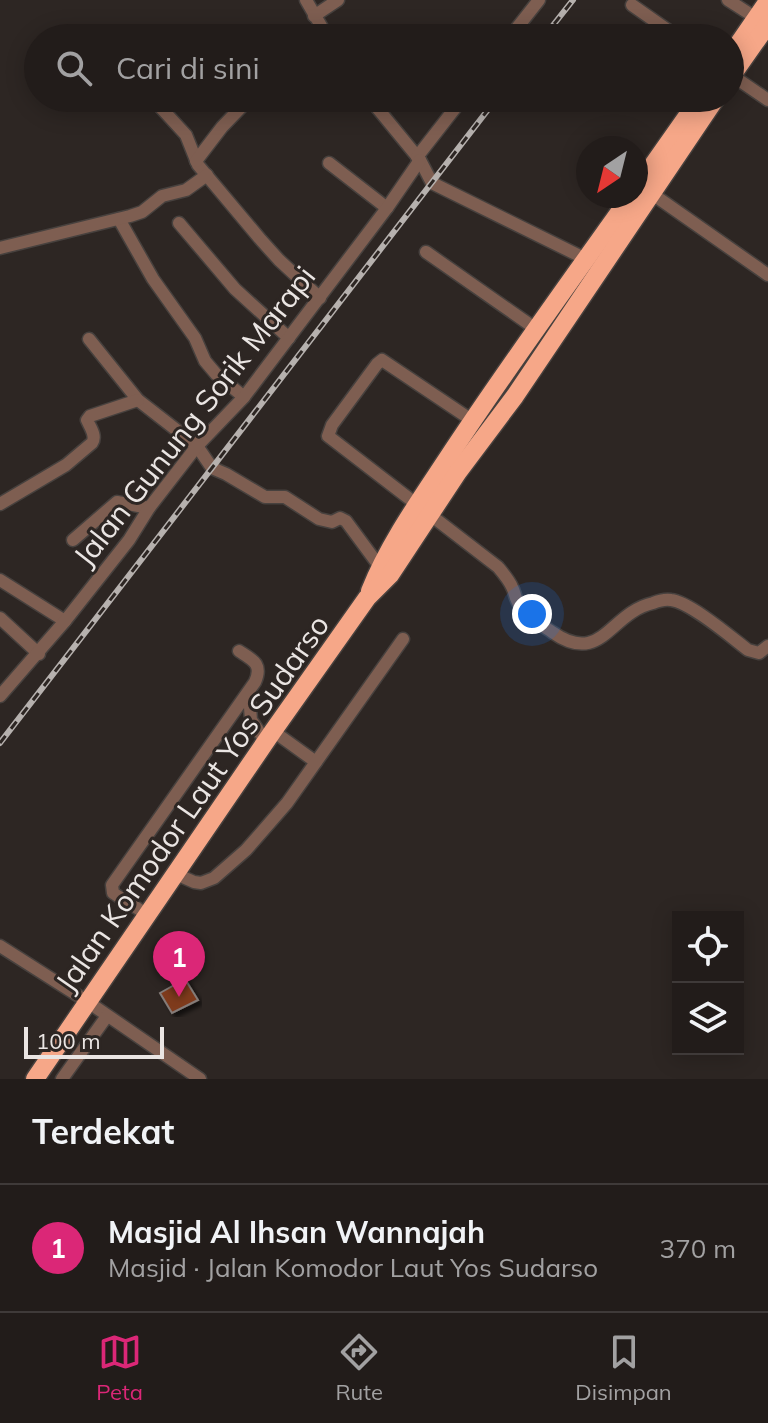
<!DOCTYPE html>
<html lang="id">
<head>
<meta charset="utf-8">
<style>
  body { margin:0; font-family:Mulish,sans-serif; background:#2e2927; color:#f1f3f6 }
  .controls { position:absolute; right:24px; bottom:24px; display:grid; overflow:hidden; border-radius:0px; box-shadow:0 4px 20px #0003 }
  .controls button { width:72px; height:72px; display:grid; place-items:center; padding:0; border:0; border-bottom:2px solid #3f3a39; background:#221c1a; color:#f1f3f6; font:40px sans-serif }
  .compass { position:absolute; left:576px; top:136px; width:72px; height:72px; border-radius:50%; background:#221c1a; box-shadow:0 4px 20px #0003; rotate:215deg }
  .scale { position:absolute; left:24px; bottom:20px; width:140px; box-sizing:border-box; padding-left:8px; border:4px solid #eae5e3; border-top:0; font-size:22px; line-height:28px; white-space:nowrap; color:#eae5e3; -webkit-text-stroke:6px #2d2623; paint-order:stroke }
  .you { position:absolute; left:532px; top:614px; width:28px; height:28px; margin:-20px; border:6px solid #fff; border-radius:50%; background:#1a73e8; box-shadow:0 0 0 12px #1a73e833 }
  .badge { display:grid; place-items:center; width:52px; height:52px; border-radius:50%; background:#db2777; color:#fff; font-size:26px; font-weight:700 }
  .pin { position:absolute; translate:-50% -66px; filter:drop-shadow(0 2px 4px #0008) }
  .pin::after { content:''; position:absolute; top:42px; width:28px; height:24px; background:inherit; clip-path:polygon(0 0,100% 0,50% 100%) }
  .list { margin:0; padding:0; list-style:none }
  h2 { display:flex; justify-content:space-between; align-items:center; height:104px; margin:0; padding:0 32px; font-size:34px }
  h2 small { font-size:26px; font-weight:400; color:#a2a1a2 }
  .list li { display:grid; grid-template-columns:52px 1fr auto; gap:24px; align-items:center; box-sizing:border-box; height:128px; padding:0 32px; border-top:2px solid #3f3a39 }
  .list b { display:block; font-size:30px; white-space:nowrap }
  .list p { margin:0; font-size:26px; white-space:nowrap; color:#a2a1a2 }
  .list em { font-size:26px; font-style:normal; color:#a2a1a2 }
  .icon { flex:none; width:44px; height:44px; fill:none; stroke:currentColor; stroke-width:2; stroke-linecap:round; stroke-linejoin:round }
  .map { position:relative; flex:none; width:768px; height:1079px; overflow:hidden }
  .search { position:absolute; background:#221c1a; box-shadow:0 4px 20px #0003; left:24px; right:24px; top:24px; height:88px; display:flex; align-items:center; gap:20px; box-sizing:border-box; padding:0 28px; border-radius:44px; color:#a2a1a2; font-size:30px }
  .sheet { height:232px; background:#221c1a }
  nav { display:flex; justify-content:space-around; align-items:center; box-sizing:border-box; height:112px; border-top:2px solid #3f3a39; background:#221c1a; font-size:22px; color:#a2a1a2 }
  nav a { display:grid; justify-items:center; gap:4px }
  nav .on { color:#db2777 }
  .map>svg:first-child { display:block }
  .building { fill:#7f3b1e; stroke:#847b78; stroke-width:2; filter:url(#shadow) }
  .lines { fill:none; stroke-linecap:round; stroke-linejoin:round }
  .minor-casing { stroke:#47413e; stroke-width:15 }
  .highway-casing { stroke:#47413e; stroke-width:21 }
  .minor { stroke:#7e5e51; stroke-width:12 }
  .highway { stroke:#f6a788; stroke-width:18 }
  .rail-casing { stroke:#b6b1ae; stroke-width:6 }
  .rail { stroke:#2d2623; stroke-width:3; stroke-dasharray:9; stroke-linecap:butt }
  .labels { text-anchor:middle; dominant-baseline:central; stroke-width:6; stroke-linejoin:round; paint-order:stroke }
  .street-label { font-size:30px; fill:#eae5e3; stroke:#2d2623 }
</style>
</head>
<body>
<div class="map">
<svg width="768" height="1079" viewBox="0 0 768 1079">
  <defs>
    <filter id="shadow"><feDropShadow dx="4" dy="4" stdDeviation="2" flood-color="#0009"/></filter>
  </defs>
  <rect width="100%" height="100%" fill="#2d2623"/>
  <path class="building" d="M185 979 198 1000 172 1013 160 993Z"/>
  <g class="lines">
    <defs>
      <g id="minor">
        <path d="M306 0 328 38"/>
        <path d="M728 0 756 18"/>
        <path d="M632 5 679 38"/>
        <path d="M314 16 338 0"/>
        <path d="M95 37 96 38"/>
        <path d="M509 38 539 0"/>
        <path d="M730 74 768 100"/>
        <path d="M152 98 186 135 198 165 261 240 279 260 320 298"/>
        <path d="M369 98 420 160 432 183 592 262"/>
        <path d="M417 157 463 98"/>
        <path d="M196 161 222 127 250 98"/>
        <path d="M329 163 387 208"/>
        <path d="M651 193 768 275"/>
        <path d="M119 219 153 279 195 338 205 361 216 374 244 397"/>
        <path d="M179 223 235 289 289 338"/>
        <path d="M0 248 130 216 142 212 162 196 186 190 207 175"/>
        <path d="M426 252 536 329"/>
        <path d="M89 339 138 400 197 446 212 468 226 474 265 497H285L319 519 332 522 340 518 346 521 380 567 384 571"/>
        <path d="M473 421 382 360 377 364 332 425 328 436 498 567C503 573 509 580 512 587 515 592 515 599 519 604 526 616 540 624 552 632 602 667 609 613 653 603 658 601 665 599 671 600 690 602 731 637 748 650L759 653 768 646"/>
        <path d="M0 504 66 465 92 443C97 436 90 427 87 420L90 416 138 400"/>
        <path d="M73 540 117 502 149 508"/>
        <path d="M0 580 65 621"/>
        <path d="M0 618 39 654"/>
        <path d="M249 694 251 720 266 742"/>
        <path d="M0 696 65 621 129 540 149 508 197 446 244 397 387 208 420 160"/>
        <path d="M273 731 316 762"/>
        <path d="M176 874 194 882 201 883 214 878 246 850 287 803 403 639"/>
        <path d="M148 915 113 893 112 885 255 682C263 664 253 660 239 651"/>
        <path d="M0 946 88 1002 200 1079"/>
        <path d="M62 1079 107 1016"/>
      </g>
      <g id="highway">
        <path d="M730 56 768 1"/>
        <path d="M730 78 768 24"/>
        <path d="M636 189 700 98"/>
        <path d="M370 591C390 541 423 496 453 450 510 364 571 280 631 196"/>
        <path d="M35 1079 273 731 367 598 390 575 458 472 515 396 716 98"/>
      </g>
    </defs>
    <use href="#minor" class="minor-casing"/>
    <use href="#highway" class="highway-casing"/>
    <use href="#minor" class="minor"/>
    <use href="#highway" class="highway"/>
    <defs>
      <g id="rail">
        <path d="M543 38 573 0"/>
        <path d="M0 743 497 98"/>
      </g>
    </defs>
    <use href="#rail" class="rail-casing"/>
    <use href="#rail" class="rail"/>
  </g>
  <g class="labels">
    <g class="street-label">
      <text transform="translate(194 416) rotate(-52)">Jalan Gunung Sorik Marapi</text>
      <text transform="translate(192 803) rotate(-55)">Jalan Komodor Laut Yos Sudarso</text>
    </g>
  </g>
</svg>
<div class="controls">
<button><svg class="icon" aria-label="locate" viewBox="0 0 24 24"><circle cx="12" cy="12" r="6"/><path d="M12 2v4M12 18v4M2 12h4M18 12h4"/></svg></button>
<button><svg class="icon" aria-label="layers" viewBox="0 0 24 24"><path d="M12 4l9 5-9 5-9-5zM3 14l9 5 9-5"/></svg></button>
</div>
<svg class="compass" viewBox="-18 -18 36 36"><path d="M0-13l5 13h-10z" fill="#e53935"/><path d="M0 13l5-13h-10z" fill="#a2a1a2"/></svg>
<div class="scale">100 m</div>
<div class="you"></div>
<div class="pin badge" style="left:179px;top:997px">1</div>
<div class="search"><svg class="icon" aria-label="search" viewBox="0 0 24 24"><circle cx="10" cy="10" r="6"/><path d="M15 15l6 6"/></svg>Cari di sini</div>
</div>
<section class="sheet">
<h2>Terdekat<small></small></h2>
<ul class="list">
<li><span class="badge">1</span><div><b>Masjid Al Ihsan Wannajah</b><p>Masjid · Jalan Komodor Laut Yos Sudarso</p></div><em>370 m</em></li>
</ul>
</section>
<nav>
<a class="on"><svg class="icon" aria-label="map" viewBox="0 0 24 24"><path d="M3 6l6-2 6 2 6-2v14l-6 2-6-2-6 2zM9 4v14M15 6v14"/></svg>Peta</a>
<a><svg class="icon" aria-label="directions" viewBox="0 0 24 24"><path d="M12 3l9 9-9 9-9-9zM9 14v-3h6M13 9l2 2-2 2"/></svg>Rute</a>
<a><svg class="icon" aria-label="saved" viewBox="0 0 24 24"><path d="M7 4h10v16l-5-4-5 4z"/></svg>Disimpan</a>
</nav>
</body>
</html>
